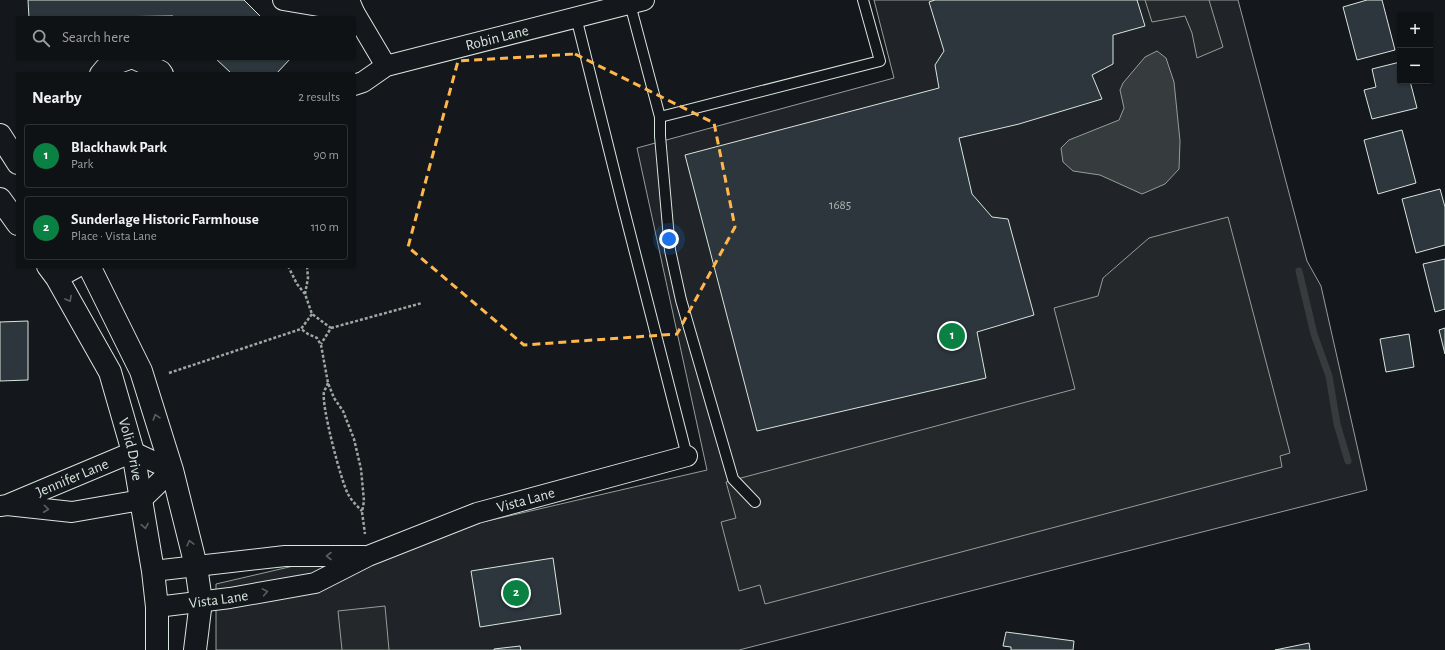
<!DOCTYPE html>
<html lang="en">
<head>
<meta charset="utf-8">
<style>
  body { margin:0; font-family:"Alegreya Sans",sans-serif; background:#181b1e; color:#f1f3f6 }
  .controls { position:absolute; right:12px; top:12px; display:grid; overflow:hidden; border-radius:4px; box-shadow:0 1px 3px #0004 }
  .controls button { width:36px; height:36px; display:grid; place-items:center; padding:0; border:0; border-bottom:1px solid #2f3234; background:#0f1215; color:#f1f3f6; font:20px sans-serif }
  .you { position:absolute; left:669px; top:239px; width:14px; height:14px; margin:-10px; border:3px solid #fff; border-radius:50%; background:#1a73e8; box-shadow:0 0 0 6px #1a73e833 }
  .badge { display:grid; place-items:center; width:26px; height:26px; border-radius:50%; background:#0b8043; color:#fff; font-size:13px; font-weight:700 }
  .pin { position:absolute; translate:-50% -50%; border:2px solid #fff; box-shadow:0 1px 4px #0006 }
  .list { margin:0; padding:0; list-style:none }
  h2 { display:flex; justify-content:space-between; align-items:center; height:52px; margin:0; padding:0 16px; font-size:17px }
  h2 small { font-size:13px; font-weight:400; color:#9b9ea0 }
  .list li { display:grid; grid-template-columns:26px 1fr auto; gap:12px; align-items:center; box-sizing:border-box; height:64px; margin:0 8px 8px; padding:0 8px; border:1px solid #2f3234; border-radius:4px }
  .list b { display:block; font-size:15px; white-space:nowrap }
  .list p { margin:0; font-size:13px; white-space:nowrap; color:#9b9ea0 }
  .list em { font-size:13px; font-style:normal; color:#9b9ea0 }
  .icon { flex:none; width:22px; height:22px; fill:none; stroke:currentColor; stroke-width:2; stroke-linecap:round; stroke-linejoin:round }
  .map { position:relative; flex:none; width:1445px; height:650px; overflow:hidden }
  .search { position:absolute; background:#0f1215; box-shadow:0 1px 3px #0004; left:16px; top:16px; width:340px; height:44px; display:flex; align-items:center; gap:10px; box-sizing:border-box; padding:0 14px; border-radius:4px; color:#9b9ea0; font-size:15px }
  .panel { position:absolute; background:#0f1215; box-shadow:0 1px 3px #0004; left:16px; top:72px; width:340px; height:196px; border-radius:4px }
  .map>svg:first-child { display:block }
  .green { fill:#202428; stroke:#939e99 }
  .parking { fill:#24282b; stroke:#939e99 }
  .water { fill:#363b3e; stroke:#939e99 }
  .lines { fill:none; stroke-linecap:round; stroke-linejoin:round }
  .stream { stroke:#363b3e; stroke-width:7 }
  .building { fill:#2c363c; stroke:#d8e6dc }
  .lane-casing { stroke:#d8e6dc; stroke-width:12 }
  .street-casing { stroke:#d8e6dc; stroke-width:22 }
  .secondary-casing { stroke:#d8e6dc; stroke-width:24 }
  .path { stroke:#9da8a2; stroke-width:2.5; stroke-dasharray:3 2; stroke-linecap:butt }
  .lane { stroke:#14181c; stroke-width:10 }
  .street { stroke:#14181c; stroke-width:20 }
  .secondary { stroke:#14181c; stroke-width:22 }
  .oneway { stroke:#59605f }
  .marked { fill:none; stroke:#ffb74d; stroke-width:3; stroke-dasharray:8 5; stroke-linejoin:round }
  .labels { text-anchor:middle; dominant-baseline:central; stroke-width:3; stroke-linejoin:round; paint-order:stroke }
  .number-label { font-size:13px; fill:#adbab4 }
  .street-label { font-size:15px; fill:#d8e6dc; stroke:#14181c }
</style>
</head>
<body>
<div class="map">
<svg width="1445" height="650" viewBox="0 0 1445 650">
  <rect width="100%" height="100%" fill="#14181c"/>
  <path class="green" d="M874 0H1238L1307 261 1321 286 1367 490 739 650H216V584L707 470 637 148 894 78Z"/>
  <g class="parking">
    <path d="M1145 0H1209L1223 47 1197 58 1192 33 1185 16 1152 22Z"/>
    <path d="M1228 217 1290 453 1280 456 1282 467 765 604 760 585 739 591 721 522 736 518 726 482 1075 389 1054 308 1098 296 1103 278 1149 238Z"/>
    <path d="M385 606 389 650H342L338 611Z"/>
  </g>
  <path class="water" d="M1157 51 1166 58 1174 82 1180 141 1179 169 1165 184 1142 194 1100 175 1073 171 1063 162 1061 148 1069 140 1119 120 1124 108 1120 90 1123 83 1145 57Z"/>
  <g class="lines">
    <path class="stream" d="M1299 271 1314 334 1329 376 1337 424 1348 461"/>
  </g>
  <g class="building">
    <path d="M28 0H244L262 18H174L173 16 29 18Z"/>
    <path d="M935 0H1137L1145 26 1113 35V64L1092 75 1102 99 1019 124 959 138 972 194 992 217 1008 219 1034 315 977 332 986 378 757 431 685 155 939 88 935 65 944 51 929 2Z"/>
    <path d="M1367 0H1382L1395 50 1357 60 1343 7Z"/>
    <path d="M215 58H291L276 74H232Z"/>
    <path d="M1400 62V81H1410L1417 108 1372 119 1364 90 1376 87 1372 69Z"/>
    <path d="M1402 130 1416 183 1378 194 1364 140Z"/>
    <path d="M1440 189 1445 207V245L1416 253 1402 199Z"/>
    <path d="M1445 259V309L1435 312 1423 264Z"/>
    <path d="M28 321V380L0 381V322Z"/>
    <path d="M1445 328V354L1439 330Z"/>
    <path d="M1409 334 1414 367 1386 372 1380 339Z"/>
    <path d="M553 558 561 614 480 627 471 571Z"/>
    <path d="M1006 632 1074 641 1073 650H1011V647L1003 646Z"/>
    <path d="M1309 643 1310 650H1275Z"/>
    <path d="M520 646 521 650H494V649Z"/>
  </g>
  <g class="lines">
    <defs>
      <g id="lane">
        <path d="M630 4 660 117 880 61 863 0"/>
        <path d="M576 17 622 202 687 456"/>
        <path d="M660 117V136L670 250 681 300 733 479 755 502"/>
      </g>
      <g id="street">
        <path d="M283 0 354 12"/>
        <path d="M349 0 354 12 386 66"/>
        <path d="M100 74 105 68 132 58 161 71 163 74"/>
        <path id="s1" d="M354 85 363 82 386 66 644 0"/>
        <path d="M57 278 79 266"/>
        <path id="s2" d="M0 506 7 505 133 452 172 470 141 500 72 512 7 505"/>
        <path d="M153 571 285 556H364"/>
        <path id="s3" d="M157 607 230 598 315 583 368 556 477 513 687 456"/>
      </g>
      <g id="secondary">
        <path d="M0 135 18 163"/>
        <path d="M0 199 18 224"/>
        <path id="s4" d="M48 266 57 278 110 372 133 452 153 571 157 607V650"/>
        <path d="M89 266 141 371 172 470 196 566 201 601 195 650"/>
      </g>
    </defs>
    <use href="#lane" class="lane-casing"/>
    <use href="#street" class="street-casing"/>
    <use href="#secondary" class="secondary-casing"/>
    <g class="path">
      <path d="M288 266 297 284 305 294 312 314 331 328 321 344"/>
      <path d="M305 294 308 278 307 266"/>
      <path d="M312 314 301 329 308 334 317 338 321 345 328 383 334 398 343 411 354 439 361 469 364 501 362 512 365 534"/>
      <path d="M331 328 422 303"/>
      <path d="M169 373 301 329"/>
      <path d="M328 383C327 386 325 389 324 392 321 405 341 481 348 494 351 500 357 506 362 511"/>
    </g>
    <use href="#lane" class="lane"/>
    <use href="#street" class="street"/>
    <use href="#secondary" class="secondary"/>
  </g>
  <defs><path id="oneway-chevron" d="M-2-3.5L2.5 0L-2 3.5" fill="none" stroke-width="1.6" stroke-linecap="round" stroke-linejoin="round"/></defs>
  <g class="oneway">
    <use href="#oneway-chevron" transform="translate(69 299) rotate(61)"/>
    <use href="#oneway-chevron" transform="translate(156 417) rotate(-107)"/>
    <use href="#oneway-chevron" transform="translate(46 509) rotate(6)"/>
    <use href="#oneway-chevron" transform="translate(145 526) rotate(80)"/>
    <use href="#oneway-chevron" transform="translate(190 543) rotate(-104)"/>
    <use href="#oneway-chevron" transform="translate(329 556) rotate(-180)"/>
    <use href="#oneway-chevron" transform="translate(265 592) rotate(-10)"/>
  </g>
  <path class="marked" d="M575 54 714 123 735 227 677 334 524 345 408 247 458 61Z"/>
  <g class="labels">
    <g class="number-label">
      <text x="840" y="205">1685</text>
    </g>
    <g class="street-label">
      <text stroke="none"><textPath href="#s1" startOffset="152">Robin Lane</textPath></text>
      <text stroke="none"><textPath href="#s4" startOffset="203">Volid Drive</textPath></text>
      <text stroke="none"><textPath href="#s2" startOffset="78">Jennifer Lane</textPath></text>
      <text stroke="none"><textPath href="#s3" startOffset="387">Vista Lane</textPath></text>
      <text stroke="none"><textPath href="#s3" startOffset="62">Vista Lane</textPath></text>
    </g>
  </g>
</svg>
<div class="controls">
<button>+</button>
<button>−</button>
</div>
<div class="you"></div>
<div class="pin badge" style="left:952px;top:336px">1</div>
<div class="pin badge" style="left:516px;top:593px">2</div>
<div class="search"><svg class="icon" aria-label="search" viewBox="0 0 24 24"><circle cx="10" cy="10" r="6"/><path d="M15 15l6 6"/></svg>Search here</div>
<section class="panel">
<h2>Nearby<small>2 results</small></h2>
<ul class="list">
<li><span class="badge">1</span><div><b>Blackhawk Park</b><p>Park</p></div><em>90 m</em></li>
<li><span class="badge">2</span><div><b>Sunderlage Historic Farmhouse</b><p>Place · Vista Lane</p></div><em>110 m</em></li>
</ul>
</section>
</div>
</body>
</html>
